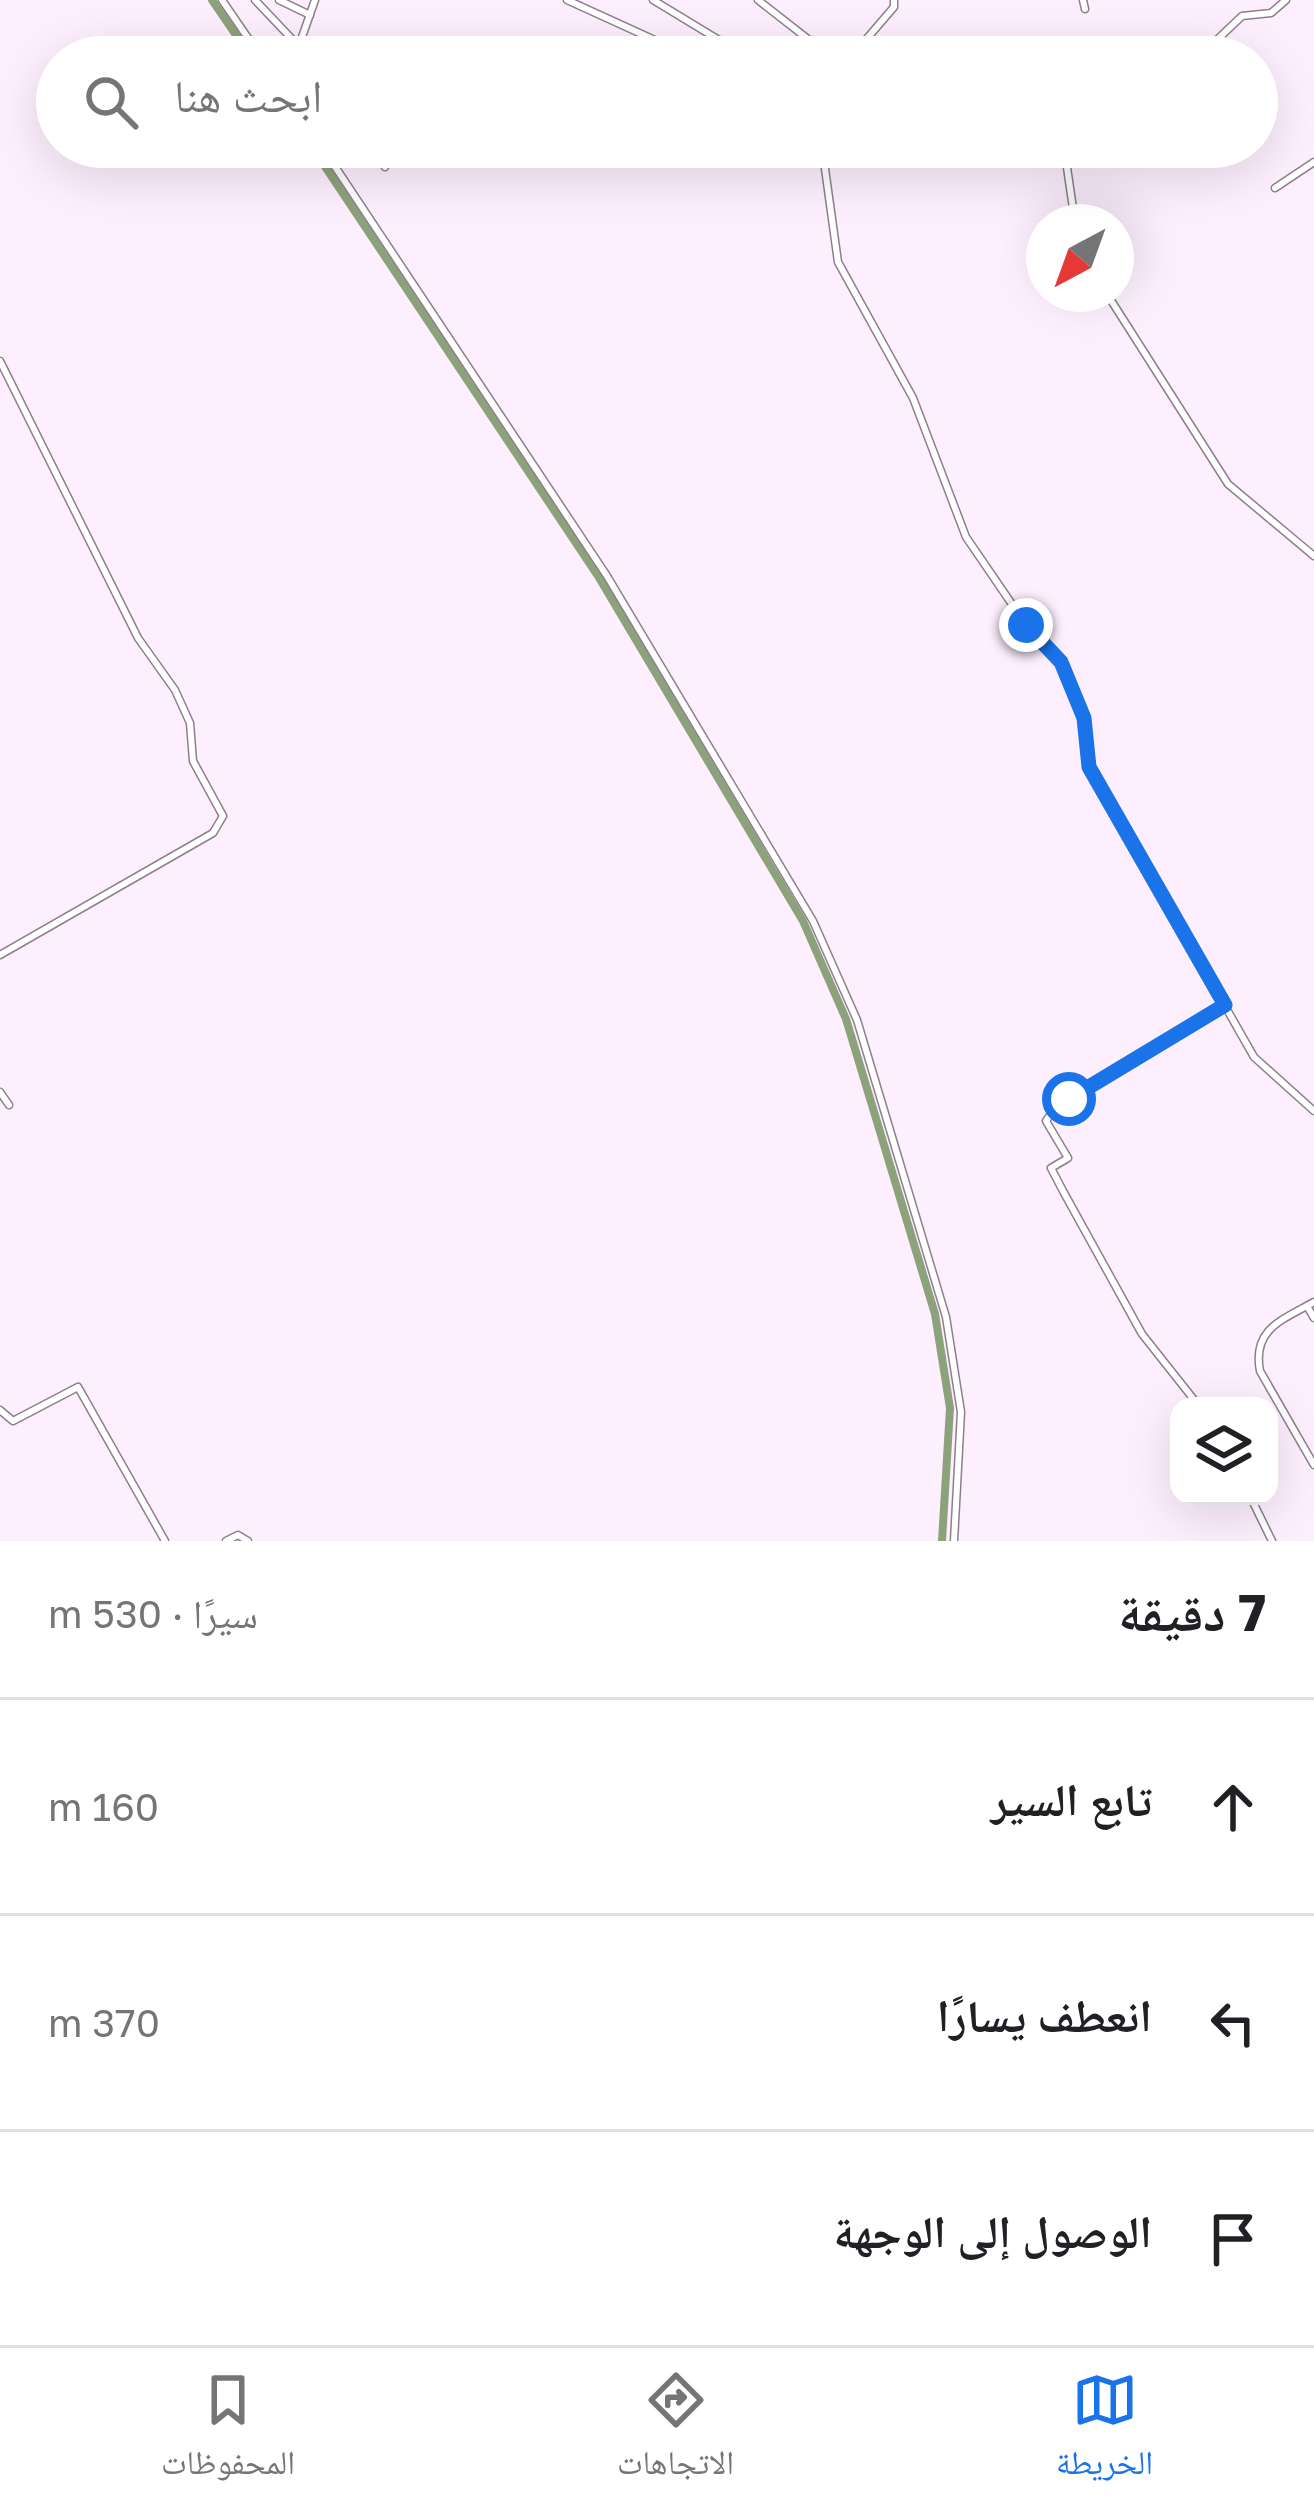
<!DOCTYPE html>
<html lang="ar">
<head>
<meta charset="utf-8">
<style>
  body { margin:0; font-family:"Golos Text","Noto Naskh Arabic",sans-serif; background:#f2f2f2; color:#202124; direction:rtl }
  .controls { position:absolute; right:36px; bottom:36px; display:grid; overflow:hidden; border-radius:24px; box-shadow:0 12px 48px #0002 }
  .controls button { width:108px; height:108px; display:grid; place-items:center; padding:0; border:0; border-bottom:3px solid #e0e0e0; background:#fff; color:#202124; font:60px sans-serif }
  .compass { position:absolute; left:1026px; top:204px; width:108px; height:108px; border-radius:50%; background:#fff; box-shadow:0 12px 48px #0002; rotate:221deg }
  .stop { position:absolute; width:36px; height:36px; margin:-27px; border:9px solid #1a73e8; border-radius:50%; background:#fff }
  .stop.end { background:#1a73e8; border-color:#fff; box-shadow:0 3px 12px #0008 }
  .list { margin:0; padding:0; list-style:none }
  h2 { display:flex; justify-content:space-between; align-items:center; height:156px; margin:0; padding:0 48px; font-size:51px }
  h2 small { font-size:39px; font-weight:400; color:#757577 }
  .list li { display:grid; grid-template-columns:78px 1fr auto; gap:36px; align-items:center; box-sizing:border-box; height:216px; padding:0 48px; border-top:3px solid #e0e0e0 }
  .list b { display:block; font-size:45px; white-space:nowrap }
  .list em { font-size:39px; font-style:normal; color:#757577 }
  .icon { flex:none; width:66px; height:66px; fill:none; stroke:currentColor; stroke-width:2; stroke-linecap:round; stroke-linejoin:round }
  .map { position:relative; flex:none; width:1314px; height:1541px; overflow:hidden; direction:ltr }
  .search { position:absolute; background:#fff; box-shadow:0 12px 48px #0002; left:36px; right:36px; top:36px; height:132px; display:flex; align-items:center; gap:30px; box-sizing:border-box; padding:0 42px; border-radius:66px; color:#757577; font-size:45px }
  .sheet { height:804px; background:#fff }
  nav { display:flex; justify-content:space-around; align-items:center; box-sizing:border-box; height:168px; border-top:3px solid #e0e0e0; background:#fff; font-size:33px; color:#757577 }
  nav a { display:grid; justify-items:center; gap:6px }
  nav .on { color:#1a73e8 }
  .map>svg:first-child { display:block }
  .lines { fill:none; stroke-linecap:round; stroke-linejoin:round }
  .canal { stroke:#8ca27b; stroke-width:8 }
  .minor-casing { stroke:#8e7e8e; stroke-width:9 }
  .minor { stroke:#fff; stroke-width:6 }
  .route { stroke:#1a73e8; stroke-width:15 }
</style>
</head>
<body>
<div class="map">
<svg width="1314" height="1541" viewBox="0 0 1314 1541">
  <rect width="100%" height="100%" fill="#feeffe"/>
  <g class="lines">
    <g class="canal">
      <path d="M212 0 251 57"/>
      <path d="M312 147 598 576 803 921 846 1019 935 1314 950 1408 942 1541"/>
    </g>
    <defs>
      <g id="minor">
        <path d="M222 0 261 57"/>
        <path d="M255 0 309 57"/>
        <path d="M279 0 310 15"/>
        <path d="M567 0 692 57"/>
        <path d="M653 0 747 57"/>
        <path d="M758 0 831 57"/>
        <path d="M1083 0 1085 9"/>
        <path d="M295 57 315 0"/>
        <path d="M851 57 894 7V0"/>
        <path d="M1199 57 1242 16 1271 13 1286 0"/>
        <path d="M322 147 607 576 813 921 857 1020 946 1317 961 1412 954 1541"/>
        <path d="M374 147 385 167"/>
        <path d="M822 147 838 262 913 398 966 537 1020 616 1061 662 1084 718 1089 767 1254 1057 1314 1111"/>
        <path d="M1064 147 1075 222"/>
        <path d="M217 161 228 147"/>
        <path d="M1275 188 1314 162"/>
        <path d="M1107 294 1228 484 1314 556"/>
        <path d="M0 361 138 638 175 690 190 723 193 761 223 816 213 833 0 955"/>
        <path d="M0 1092 9 1105"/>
        <path d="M1314 1302C1282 1320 1252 1329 1260 1371L1314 1465"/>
        <path d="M1307 1306 1314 1318"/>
        <path d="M1199 1406 1142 1334 1063 1191 1051 1168 1068 1158 1046 1121 1055 1108 1224 1005"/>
        <path d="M0 1410 13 1421 78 1387 165 1541"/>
        <path d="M1250 1496 1272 1541"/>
        <path d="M226 1541 238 1535 248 1541"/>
      </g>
    </defs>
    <use href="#minor" class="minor-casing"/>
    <use href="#minor" class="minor"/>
  </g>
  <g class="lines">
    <path class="route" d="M1026 625 1061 662 1084 718 1089 767 1225 1005 1069 1099"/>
  </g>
</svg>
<div class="controls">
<button><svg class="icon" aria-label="layers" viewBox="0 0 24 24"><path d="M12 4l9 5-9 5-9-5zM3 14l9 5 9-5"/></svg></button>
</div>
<svg class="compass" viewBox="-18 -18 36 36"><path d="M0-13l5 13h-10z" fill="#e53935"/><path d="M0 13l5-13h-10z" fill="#757577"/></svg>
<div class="stop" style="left:1069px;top:1099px"></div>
<div class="stop end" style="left:1026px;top:625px"></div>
<div class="search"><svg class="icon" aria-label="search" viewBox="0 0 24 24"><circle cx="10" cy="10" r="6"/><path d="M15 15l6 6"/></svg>ابحث هنا</div>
</div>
<section class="sheet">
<h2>7 دقيقة<small>سيرًا · 530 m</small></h2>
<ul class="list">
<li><svg class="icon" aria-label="ahead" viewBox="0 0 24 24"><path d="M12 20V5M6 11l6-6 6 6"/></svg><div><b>تابع السير</b></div><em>160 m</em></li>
<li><svg class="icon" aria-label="left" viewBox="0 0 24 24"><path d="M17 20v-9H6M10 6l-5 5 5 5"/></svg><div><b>انعطف يسارًا</b></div><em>370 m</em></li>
<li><svg class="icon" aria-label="arrive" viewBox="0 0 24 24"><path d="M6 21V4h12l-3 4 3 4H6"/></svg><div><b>الوصول إلى الوجهة</b></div></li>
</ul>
</section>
<nav>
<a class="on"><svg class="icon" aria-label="map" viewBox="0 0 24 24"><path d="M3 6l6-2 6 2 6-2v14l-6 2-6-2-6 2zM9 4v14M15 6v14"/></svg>الخريطة</a>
<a><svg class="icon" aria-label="directions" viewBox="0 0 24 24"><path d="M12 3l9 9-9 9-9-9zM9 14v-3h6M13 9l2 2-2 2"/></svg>الاتجاهات</a>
<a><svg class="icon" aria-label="saved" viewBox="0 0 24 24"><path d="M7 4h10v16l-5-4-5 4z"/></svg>المحفوظات</a>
</nav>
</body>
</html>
